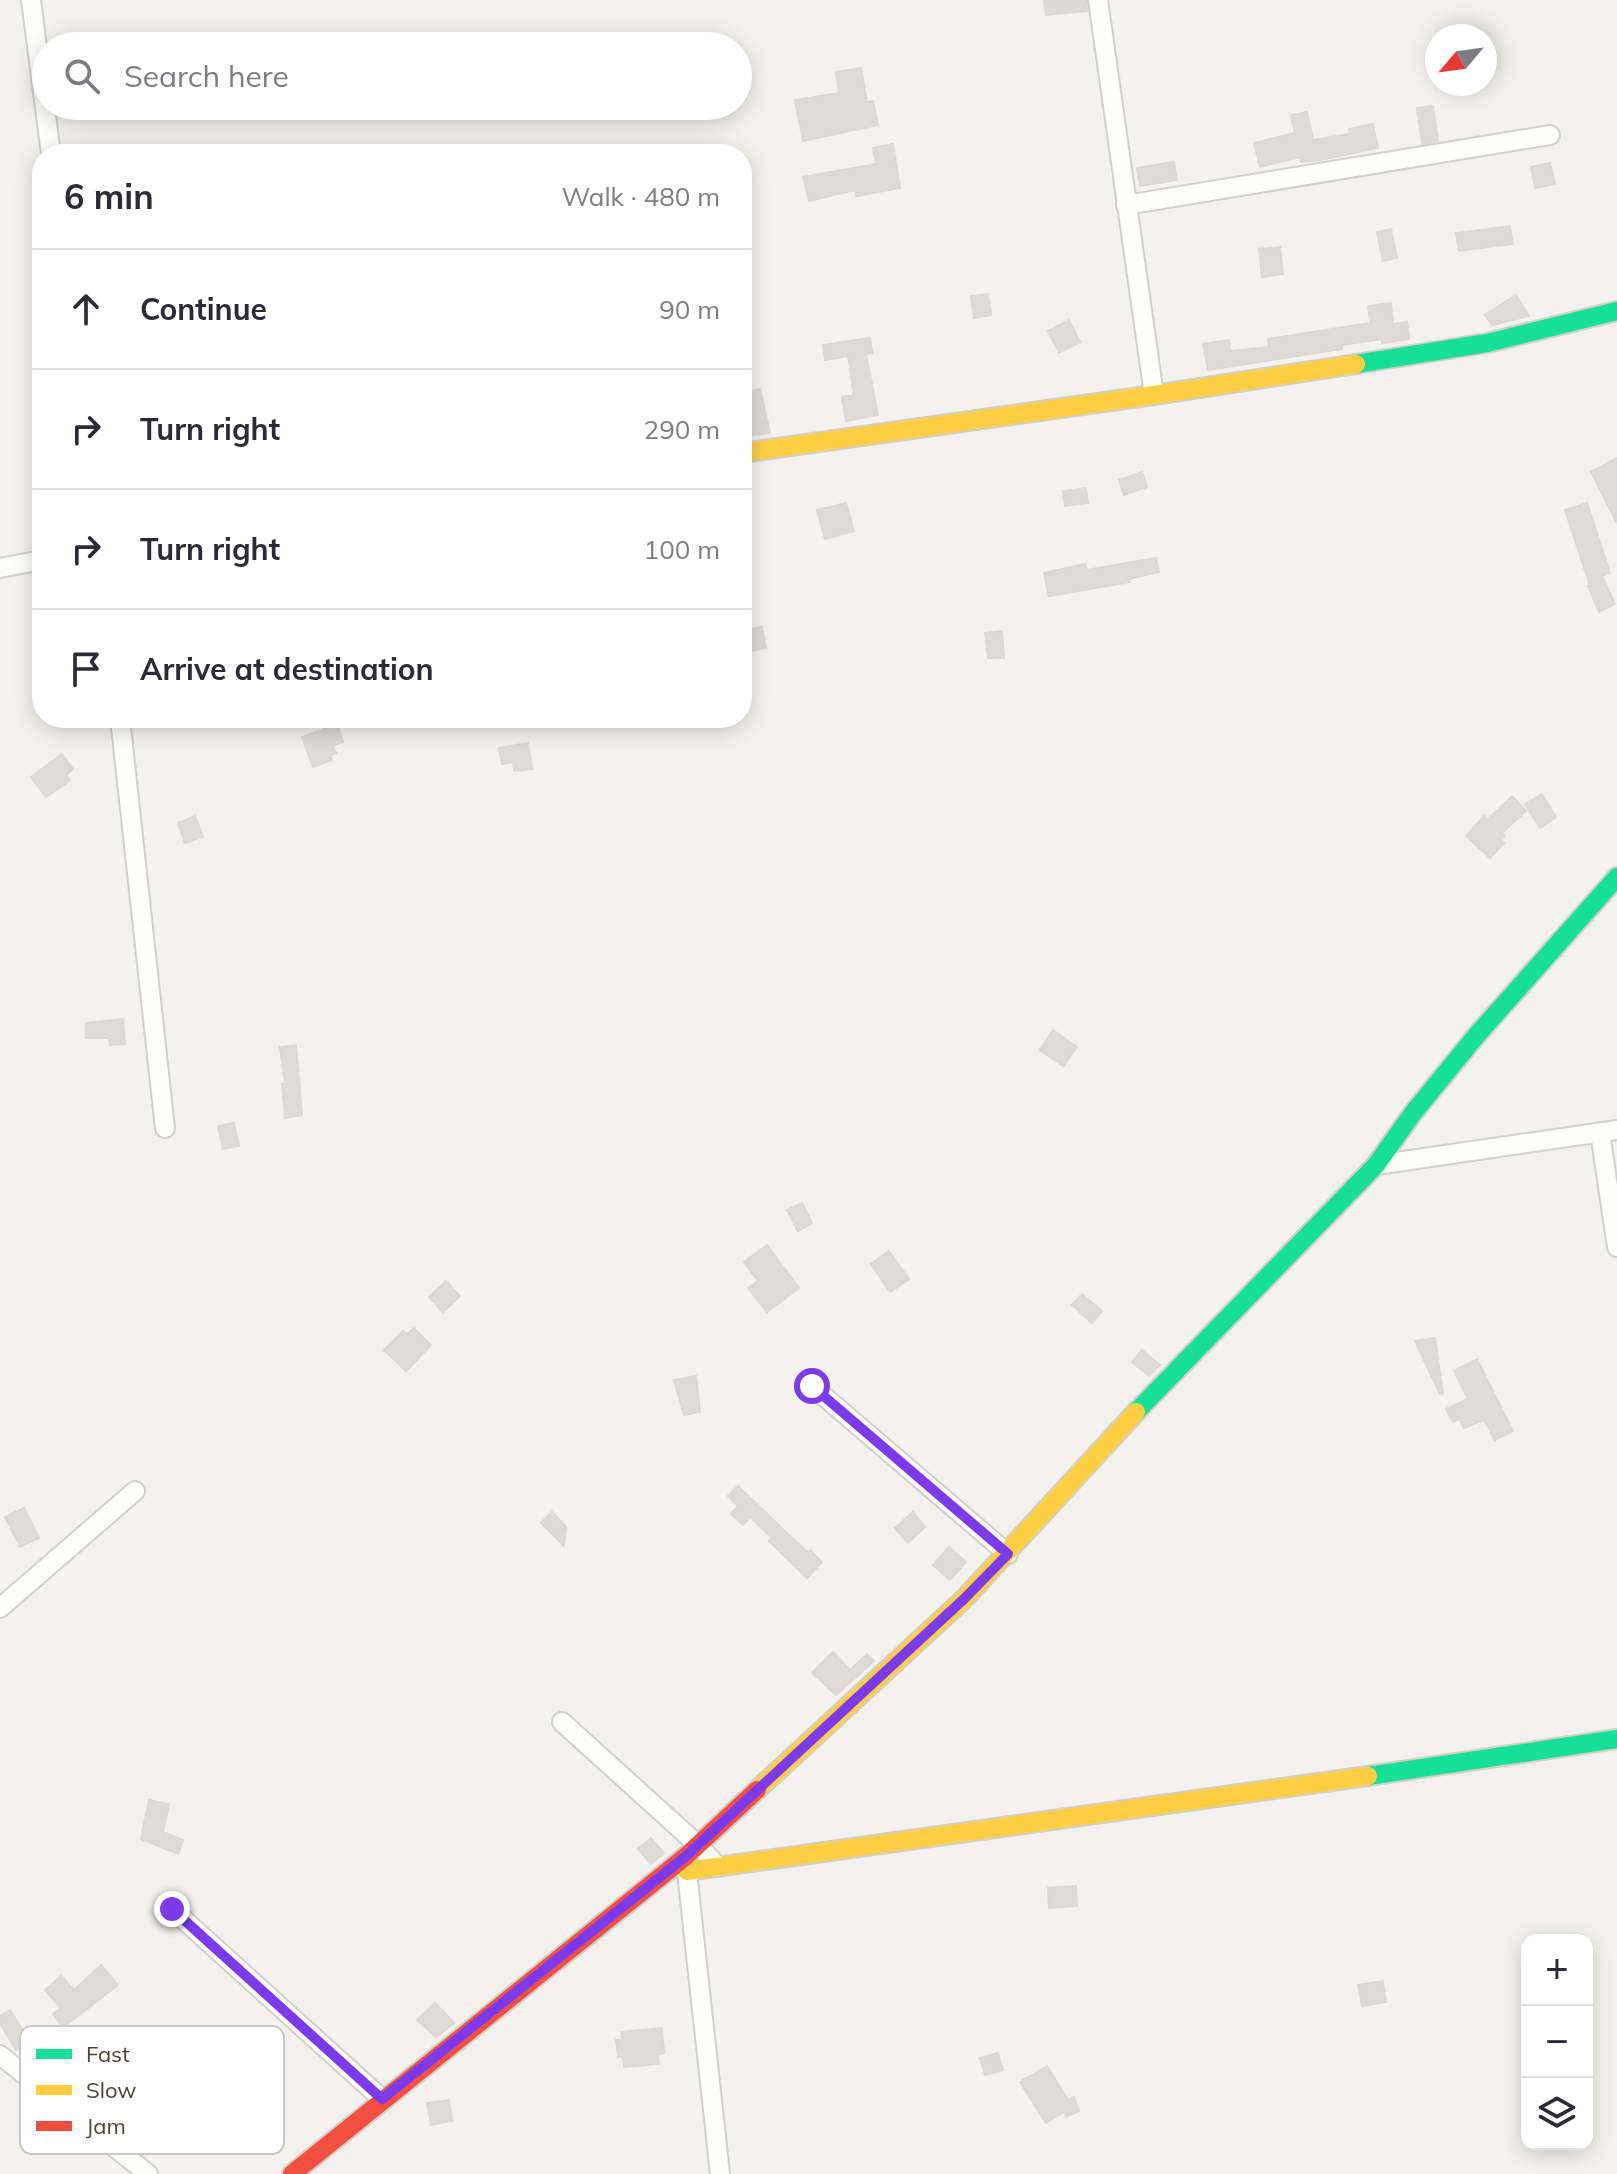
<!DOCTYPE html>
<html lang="en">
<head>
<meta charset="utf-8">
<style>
  body { margin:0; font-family:Mulish,sans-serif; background:#f2f2f3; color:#2b2b33 }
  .controls { position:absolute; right:24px; bottom:24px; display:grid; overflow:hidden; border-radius:16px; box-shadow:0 4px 20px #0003 }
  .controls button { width:72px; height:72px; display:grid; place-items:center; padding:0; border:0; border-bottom:2px solid #e1e1e2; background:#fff; color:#2b2b33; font:40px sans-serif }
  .compass { position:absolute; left:1425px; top:24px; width:72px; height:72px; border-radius:50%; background:#fff; box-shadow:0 4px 20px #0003; rotate:241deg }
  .stop { position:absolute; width:24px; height:24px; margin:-18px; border:6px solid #7c3aed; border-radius:50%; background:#fff }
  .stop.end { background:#7c3aed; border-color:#fff; box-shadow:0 2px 8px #0008 }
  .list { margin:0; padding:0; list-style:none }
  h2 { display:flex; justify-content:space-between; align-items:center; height:104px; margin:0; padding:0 32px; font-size:34px }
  h2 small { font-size:26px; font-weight:400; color:#7c7c81 }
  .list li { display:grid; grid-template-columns:52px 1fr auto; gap:24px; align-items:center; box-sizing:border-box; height:120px; padding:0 32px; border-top:2px solid #e1e1e2 }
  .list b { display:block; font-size:30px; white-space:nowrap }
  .list em { font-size:26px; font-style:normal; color:#7c7c81 }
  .icon { flex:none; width:44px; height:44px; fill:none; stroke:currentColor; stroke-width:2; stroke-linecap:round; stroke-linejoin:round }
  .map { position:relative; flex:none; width:1617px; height:2174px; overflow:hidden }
  .search { position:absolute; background:#fff; box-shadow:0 4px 20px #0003; left:32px; top:32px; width:720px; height:88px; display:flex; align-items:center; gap:20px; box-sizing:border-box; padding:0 28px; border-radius:44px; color:#7c7c81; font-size:30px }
  .panel { position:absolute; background:#fff; box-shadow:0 4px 20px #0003; left:32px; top:144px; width:720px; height:584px; border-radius:32px }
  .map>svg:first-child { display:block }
  .building { fill:#dedbd6; stroke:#dcd9d4; stroke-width:2 }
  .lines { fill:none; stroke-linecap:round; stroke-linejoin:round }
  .street-casing { stroke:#d2d0cb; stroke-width:22 }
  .fast-casing { stroke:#d3cfc5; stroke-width:22 }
  .slow-casing { stroke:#d3cfc5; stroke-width:22 }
  .jam-casing { stroke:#d3cfc5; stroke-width:22 }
  .street { stroke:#fdfdfc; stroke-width:18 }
  .fast { stroke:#16e098; stroke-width:18 }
  .slow { stroke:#ffcf43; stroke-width:18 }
  .jam { stroke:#f24e42; stroke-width:18 }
  .route { stroke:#7c3aed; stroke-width:10 }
  .key { fill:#fff; stroke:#c9c7c4; stroke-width:2 }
  .key-label { font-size:22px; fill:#4b4439 }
</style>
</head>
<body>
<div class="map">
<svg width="1617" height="2174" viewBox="0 0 1617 2174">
  <rect width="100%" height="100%" fill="#f4f2ee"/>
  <g class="building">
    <path d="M1044 0H1086L1087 11 1046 15Z"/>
    <path d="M861 68 867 102 873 101 878 125 803 141 795 100 839 93 836 72Z"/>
    <path d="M1433 106 1438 141 1422 144 1417 108Z"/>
    <path d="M1307 112 1313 140 1350 134 1349 129 1373 124 1378 148 1320 160 1301 162 1300 157 1260 167 1254 143 1295 133 1291 115Z"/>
    <path d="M893 144 900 188 856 196 855 190 809 201 803 177 876 164 873 148Z"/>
    <path d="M1174 162 1177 180 1140 186 1137 168Z"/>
    <path d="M1550 163 1555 184 1535 188 1531 167Z"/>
    <path d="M1510 226 1513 244 1459 251 1456 233Z"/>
    <path d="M1391 229 1397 258 1383 261 1377 232Z"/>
    <path d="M1280 247 1283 274 1262 277 1259 249Z"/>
    <path d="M988 294 991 315 974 318 971 296Z"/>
    <path d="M1516 295 1529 316 1492 325 1485 315Z"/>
    <path d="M1391 303 1393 324 1407 322 1409 339 1382 343V339L1342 345V349L1208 370 1203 344 1229 340 1230 351 1269 347 1268 339 1370 323 1368 306Z"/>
    <path d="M1069 320 1080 342 1059 353 1048 331Z"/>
    <path d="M870 338 872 353 866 354 878 415 846 421 842 397 854 395 848 356 825 360 823 345Z"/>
    <path d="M760 389 770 433 753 435 743 393Z"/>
    <path d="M1617 458V523L1591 472Z"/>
    <path d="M1142 472 1147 487 1124 495 1119 480Z"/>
    <path d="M1086 488 1088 503 1065 506 1063 491Z"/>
    <path d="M846 503 854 531 825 539 817 510Z"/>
    <path d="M1587 503 1610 573 1602 576 1615 604 1599 612 1588 586H1590L1565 510Z"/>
    <path d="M1156 558 1159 572 1129 579 1130 582 1049 596 1044 573 1085 564 1087 570Z"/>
    <path d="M762 627 766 648 750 651 746 630Z"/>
    <path d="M1002 631 1004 658H988L985 633Z"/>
    <path d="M337 724 343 742 333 746 336 753 330 755 332 760 313 767 302 737Z"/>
    <path d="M528 743 532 769 514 771 513 762 502 764 499 748Z"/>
    <path d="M62 754 73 769 66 775 70 780 46 797 31 777Z"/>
    <path d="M1542 794 1556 817 1540 828 1525 804Z"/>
    <path d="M1512 796 1526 811 1502 833 1505 836 1500 841 1504 843 1490 858 1466 836 1484 816 1487 820Z"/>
    <path d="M195 816 203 837 185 843 178 823Z"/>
    <path d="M123 1019 125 1044 110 1045 109 1038H86V1023Z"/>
    <path d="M1053 1030 1077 1047 1063 1066 1040 1050Z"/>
    <path d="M296 1045 302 1115 285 1118 282 1084 285 1083 280 1047Z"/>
    <path d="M234 1123 239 1146 223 1149 218 1126Z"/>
    <path d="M802 1203 812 1223 798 1231 787 1210Z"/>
    <path d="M767 1245 799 1288 767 1312 748 1288 758 1281 744 1262Z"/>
    <path d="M889 1251 909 1279 890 1292 871 1264Z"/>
    <path d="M446 1281 460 1296 443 1312 429 1297Z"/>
    <path d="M1082 1294 1102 1311 1092 1323 1072 1305Z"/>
    <path d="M414 1328 431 1345 406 1371 384 1350 403 1331 407 1334Z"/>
    <path d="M1435 1338 1443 1393 1440 1394 1415 1341Z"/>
    <path d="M1142 1350 1160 1365 1149 1376 1132 1362Z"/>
    <path d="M1477 1359 1513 1431 1495 1440 1484 1420 1464 1428 1459 1419 1453 1422 1446 1409 1468 1399 1454 1371Z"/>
    <path d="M696 1376 700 1412 684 1415 674 1380Z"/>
    <path d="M738 1486 808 1553 810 1550 822 1562 807 1578 769 1541 772 1538 750 1517 743 1525 731 1514 738 1506 728 1496Z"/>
    <path d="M24 1508 39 1538 20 1547 5 1517Z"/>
    <path d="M552 1512 566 1527 564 1546 541 1523Z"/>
    <path d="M913 1512 925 1527 908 1543 895 1528Z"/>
    <path d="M949 1547 966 1562 950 1580 933 1565Z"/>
    <path d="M833 1652 850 1670 867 1654 874 1661 836 1695 812 1673Z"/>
    <path d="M149 1800 169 1804 163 1832 183 1840 178 1854 141 1839Z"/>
    <path d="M651 1838 664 1853 651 1864 638 1849Z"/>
    <path d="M1076 1886 1077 1906 1049 1908 1048 1888Z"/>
    <path d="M101 1965 118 1985 63 2027 53 2014 61 2008 45 1990 61 1976 74 1990Z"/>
    <path d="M1383 1981 1386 2002 1362 2006 1358 1985Z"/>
    <path d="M435 2003 454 2023 436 2037 417 2020Z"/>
    <path d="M10 2010 28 2039 16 2050 0 2023V2016Z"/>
    <path d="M662 2028 664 2053 658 2054 659 2064 624 2067 623 2056 618 2057 616 2040H622L621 2032Z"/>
    <path d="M998 2053 1003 2070 985 2075 980 2058Z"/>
    <path d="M1047 2066 1068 2100 1074 2097 1079 2111 1066 2117 1064 2112 1046 2123 1020 2082Z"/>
    <path d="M449 2100 452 2121 431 2125 427 2103Z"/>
  </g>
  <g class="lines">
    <defs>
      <g id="street">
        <path d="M31 0 51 154"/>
        <path d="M1098 0 1154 395"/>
        <path d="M1126 205 1550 135"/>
        <path d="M0 568 42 560"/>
        <path d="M120 718 165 1128"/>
        <path d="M1600 1133 1617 1247"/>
        <path d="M1376 1165 1617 1130"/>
        <path d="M812 1386 1008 1554"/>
        <path d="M0 1608 135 1491"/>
        <path d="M562 1722 698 1845 718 1867"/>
        <path d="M686 1863 720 2174"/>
        <path d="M172 1909 382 2099"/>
        <path d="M0 2055 148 2174"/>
      </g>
      <g id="fast">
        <path d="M1356 364 1487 343 1617 311"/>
        <path d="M1136 1412 1376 1165 1413 1113 1476 1036 1617 877"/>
        <path d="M1368 1776 1617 1739"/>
      </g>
      <g id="slow">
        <path d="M742 453 1154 395 1356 364"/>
        <path d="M757 1790 965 1598 1136 1412"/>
        <path d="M687 1871 1368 1776"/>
      </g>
      <path id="jam" d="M292 2174 685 1857 757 1790"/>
    </defs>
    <use href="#street" class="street-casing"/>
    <use href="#fast" class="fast-casing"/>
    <use href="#slow" class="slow-casing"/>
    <use href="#jam" class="jam-casing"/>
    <use href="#street" class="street"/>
    <use href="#fast" class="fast"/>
    <use href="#slow" class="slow"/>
    <use href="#jam" class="jam"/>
  </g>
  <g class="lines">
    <path class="route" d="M172 1909 382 2099 685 1857 965 1598 1008 1554 812 1386"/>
  </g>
  <rect x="20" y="2026" width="264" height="128" rx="12" class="key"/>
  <rect x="36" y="2049" width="36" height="10" fill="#16e098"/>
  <rect x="36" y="2085" width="36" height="10" fill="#ffcf43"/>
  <rect x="36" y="2121" width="36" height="10" fill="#f24e42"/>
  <g class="key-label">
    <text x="86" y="2062">Fast</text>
    <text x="86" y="2098">Slow</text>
    <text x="86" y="2134">Jam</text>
  </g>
</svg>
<div class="controls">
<button>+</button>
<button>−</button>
<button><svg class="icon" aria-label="layers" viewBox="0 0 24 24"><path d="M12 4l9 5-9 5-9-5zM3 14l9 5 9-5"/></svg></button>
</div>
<svg class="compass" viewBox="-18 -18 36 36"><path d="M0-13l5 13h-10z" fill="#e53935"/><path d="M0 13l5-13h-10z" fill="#7c7c81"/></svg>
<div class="stop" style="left:812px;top:1386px"></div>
<div class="stop end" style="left:172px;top:1909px"></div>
<div class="search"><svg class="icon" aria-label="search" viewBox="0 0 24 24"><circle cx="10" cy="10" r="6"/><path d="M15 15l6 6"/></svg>Search here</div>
<section class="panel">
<h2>6 min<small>Walk · 480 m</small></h2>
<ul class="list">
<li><svg class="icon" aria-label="ahead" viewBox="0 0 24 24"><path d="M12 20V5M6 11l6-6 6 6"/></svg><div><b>Continue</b></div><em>90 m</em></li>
<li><svg class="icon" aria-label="right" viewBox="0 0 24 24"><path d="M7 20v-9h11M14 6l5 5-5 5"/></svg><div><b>Turn right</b></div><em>290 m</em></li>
<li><svg class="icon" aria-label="right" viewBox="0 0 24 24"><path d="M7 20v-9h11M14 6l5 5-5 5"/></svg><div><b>Turn right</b></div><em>100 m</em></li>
<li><svg class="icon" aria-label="arrive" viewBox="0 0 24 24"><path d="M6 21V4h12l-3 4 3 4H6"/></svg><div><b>Arrive at destination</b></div></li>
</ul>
</section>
</div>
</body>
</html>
